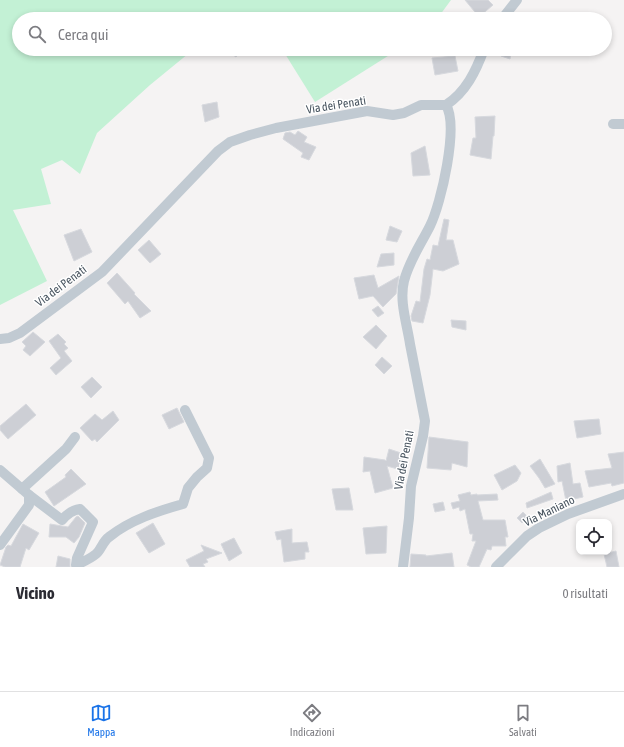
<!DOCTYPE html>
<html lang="it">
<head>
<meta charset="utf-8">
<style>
  body { margin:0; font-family:"Asap Condensed",sans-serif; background:#f7f7f7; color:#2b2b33 }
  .controls { position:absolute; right:12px; bottom:12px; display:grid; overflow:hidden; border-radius:8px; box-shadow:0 2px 6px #0003 }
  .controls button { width:36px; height:36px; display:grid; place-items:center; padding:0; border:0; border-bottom:1px solid #e1e1e2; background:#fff; color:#2b2b33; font:20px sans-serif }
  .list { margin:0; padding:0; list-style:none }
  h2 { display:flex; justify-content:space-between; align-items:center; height:52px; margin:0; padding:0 16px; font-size:17px }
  h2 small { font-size:13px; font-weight:400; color:#7c7c81 }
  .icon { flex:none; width:22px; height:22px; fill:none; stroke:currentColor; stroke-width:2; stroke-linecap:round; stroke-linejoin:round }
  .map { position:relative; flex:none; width:624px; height:567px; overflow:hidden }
  .search { position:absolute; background:#fff; box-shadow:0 2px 6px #0003; left:12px; right:12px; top:12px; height:44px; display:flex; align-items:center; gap:10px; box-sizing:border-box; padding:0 14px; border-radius:22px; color:#7c7c81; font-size:15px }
  .sheet { height:124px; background:#fff }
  nav { display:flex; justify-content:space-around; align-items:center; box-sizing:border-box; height:56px; border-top:1px solid #e1e1e2; background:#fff; font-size:11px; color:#7c7c81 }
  nav a { display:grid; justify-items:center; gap:2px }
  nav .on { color:#1a73e8 }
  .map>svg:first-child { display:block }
  .green { fill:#c3f1d5 }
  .building { fill:#cdcfd5; stroke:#d7d9de }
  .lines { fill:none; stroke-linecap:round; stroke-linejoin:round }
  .minor { stroke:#c1cad2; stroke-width:10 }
  .labels { text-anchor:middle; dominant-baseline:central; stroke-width:3; stroke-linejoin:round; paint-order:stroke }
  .street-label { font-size:12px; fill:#4a5661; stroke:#fff }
</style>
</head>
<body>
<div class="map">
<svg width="624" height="567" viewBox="0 0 624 567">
  <rect width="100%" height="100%" fill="#f5f3f3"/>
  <g class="green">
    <path d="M0 0H451L437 19H19V49H194L150 85 97 133 80 174 62 160 41 169 51 204 13 210 47 281 0 305Z"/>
    <path d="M282 49H399L315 102Z"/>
  </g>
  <g class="building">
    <path d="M465 0H488L493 5 479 17Z"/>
    <path d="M225 49H242L236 57Z"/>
    <path d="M502 49 511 51 510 59 501 56Z"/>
    <path d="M455 56 458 71 435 75 432 58Z"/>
    <path d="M217 102 219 117 205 122 202 105Z"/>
    <path d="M495 116 494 136H493L491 159 470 155 473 138H476L475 117Z"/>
    <path d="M298 131 307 137 304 142 316 147 309 160 301 157 303 153 283 139 285 133 290 132 295 135Z"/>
    <path d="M425 146 430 175 413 176 411 153Z"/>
    <path d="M444 219 449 220 446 240H453L459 264 443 271 433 269 430 295 423 323 412 321 411 316 416 301 420 302 424 269 427 259 430 260 433 245 438 246Z"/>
    <path d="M390 226 402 231 397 242 386 240Z"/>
    <path d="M81 229 92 252 74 261 64 235Z"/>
    <path d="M149 240 161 254 150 263 138 250Z"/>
    <path d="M394 253V265L377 267 381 254Z"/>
    <path d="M117 273 135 293 134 294 151 311 140 318 128 301 125 304 107 283Z"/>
    <path d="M374 275 378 288 399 276 396 294 383 307 373 296 359 299 354 278Z"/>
    <path d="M378 306 384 313 378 317 372 310Z"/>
    <path d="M451 320 466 321V330L452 327Z"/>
    <path d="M376 325 387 336 376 349 363 337Z"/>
    <path d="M33 332 45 342 30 356 23 350 26 346 22 342Z"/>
    <path d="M58 334 66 342 64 344 68 348 64 351 72 361 56 375 50 368 61 358 49 341Z"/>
    <path d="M382 357 392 366 384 374 375 365Z"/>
    <path d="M92 377 102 387 91 398 81 387Z"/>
    <path d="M26 404 36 415 8 439 0 430V426Z"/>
    <path d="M177 408 184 422 169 429 162 415Z"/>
    <path d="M113 411 119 420 97 442 95 439 92 441 80 428 95 414 102 420Z"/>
    <path d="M599 419 601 434 577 438 574 421Z"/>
    <path d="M429 437 468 442 467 467 452 463 451 470 427 468Z"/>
    <path d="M389 449 404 454 401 470 387 466 393 488 375 493 370 471 363 472 364 457 385 460 386 461Z"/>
    <path d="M624 452V483L612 486 611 483 589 487 585 471 612 468 608 454Z"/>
    <path d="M540 459 555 484 545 488 539 478 530 466Z"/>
    <path d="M570 463 573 484 580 483 583 497 566 501 562 481 558 482 557 466Z"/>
    <path d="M515 465 521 473 517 481 502 490 494 475Z"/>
    <path d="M71 469 86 484 54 506 45 492 66 477 65 475Z"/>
    <path d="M349 488 353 510H336L332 489Z"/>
    <path d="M470 492 471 495 477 494V495L497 494 498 500 478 501 483 520H505L508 537H505L506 546H492L491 550 487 549 479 567H471L467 565 476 541H472L473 534H470L465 509 460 511 459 507 453 509 451 503 460 501 458 495Z"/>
    <path d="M551 492 553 499 527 508 526 503Z"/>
    <path d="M443 502 445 510 435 512 433 504Z"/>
    <path d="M523 512 528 517 522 523 517 518Z"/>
    <path d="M78 516 85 523 79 537 74 543 66 537H49L50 524 68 527 76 517Z"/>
    <path d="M153 523 165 544 149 553 136 533Z"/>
    <path d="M23 524 39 533 29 550 26 548 20 567H5L0 565 6 547 8 545 11 546Z"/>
    <path d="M387 526 386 553 366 554 363 528Z"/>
    <path d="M292 529V543L307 542 309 552H305V559L284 562 281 539 277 540 275 532Z"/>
    <path d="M234 538 242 553 229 561 221 544Z"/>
    <path d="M201 545 222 553 206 559 208 562 203 564 205 567H190L186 560 204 551Z"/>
    <path d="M616 551 619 567H607L604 554Z"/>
    <path d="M452 553 454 567H410L411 554 426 555V556Z"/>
    <path d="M58 556 70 559V567H56Z"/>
  </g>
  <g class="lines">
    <g class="minor">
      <path d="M502 19 517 0"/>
      <path d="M446 105C466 92 476 71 484 49"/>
      <path d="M613 124H624"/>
      <path d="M0 339 9 338 20 333 102 272 218 151 230 142 250 135 276 128 367 111 393 115 404 113 421 105H446C459 126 441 204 430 226 421 244 409 261 404 281 399 301 407 324 410 344 415 369 420 395 425 421L423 436 411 486 409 518 403 567"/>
      <path d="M0 470 29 495V505L0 545"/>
      <path d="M22 489 66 449 75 437"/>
      <path d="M29 495 62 520C67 514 72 510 80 509L93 522 77 558 76 565C83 562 90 559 96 554 101 550 103 541 109 537 130 520 158 511 183 504L188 488 197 477 207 468 209 458 185 410"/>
      <path d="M496 567 527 536 539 528 568 514 624 494"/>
    </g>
  </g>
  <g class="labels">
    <g class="street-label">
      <text transform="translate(336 105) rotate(-9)">Via dei Penati</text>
      <text transform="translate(61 286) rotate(-37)">Via dei Penati</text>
      <text transform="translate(404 460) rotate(-79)">Via dei Penati</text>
      <text transform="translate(549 511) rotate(-26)">Via Maniano</text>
    </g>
  </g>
</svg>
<div class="controls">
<button><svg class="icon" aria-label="locate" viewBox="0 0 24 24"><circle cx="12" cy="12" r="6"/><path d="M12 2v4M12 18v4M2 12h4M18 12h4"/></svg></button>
</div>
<div class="search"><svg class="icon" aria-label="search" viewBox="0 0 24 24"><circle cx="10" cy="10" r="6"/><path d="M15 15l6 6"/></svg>Cerca qui</div>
</div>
<section class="sheet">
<h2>Vicino<small>0 risultati</small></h2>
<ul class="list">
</ul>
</section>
<nav>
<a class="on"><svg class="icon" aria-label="map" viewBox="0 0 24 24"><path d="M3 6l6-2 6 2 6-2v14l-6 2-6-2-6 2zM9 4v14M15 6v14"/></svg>Mappa</a>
<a><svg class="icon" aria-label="directions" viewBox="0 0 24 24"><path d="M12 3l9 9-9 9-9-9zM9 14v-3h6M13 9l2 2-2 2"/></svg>Indicazioni</a>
<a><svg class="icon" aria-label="saved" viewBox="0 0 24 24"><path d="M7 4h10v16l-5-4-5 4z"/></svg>Salvati</a>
</nav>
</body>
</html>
